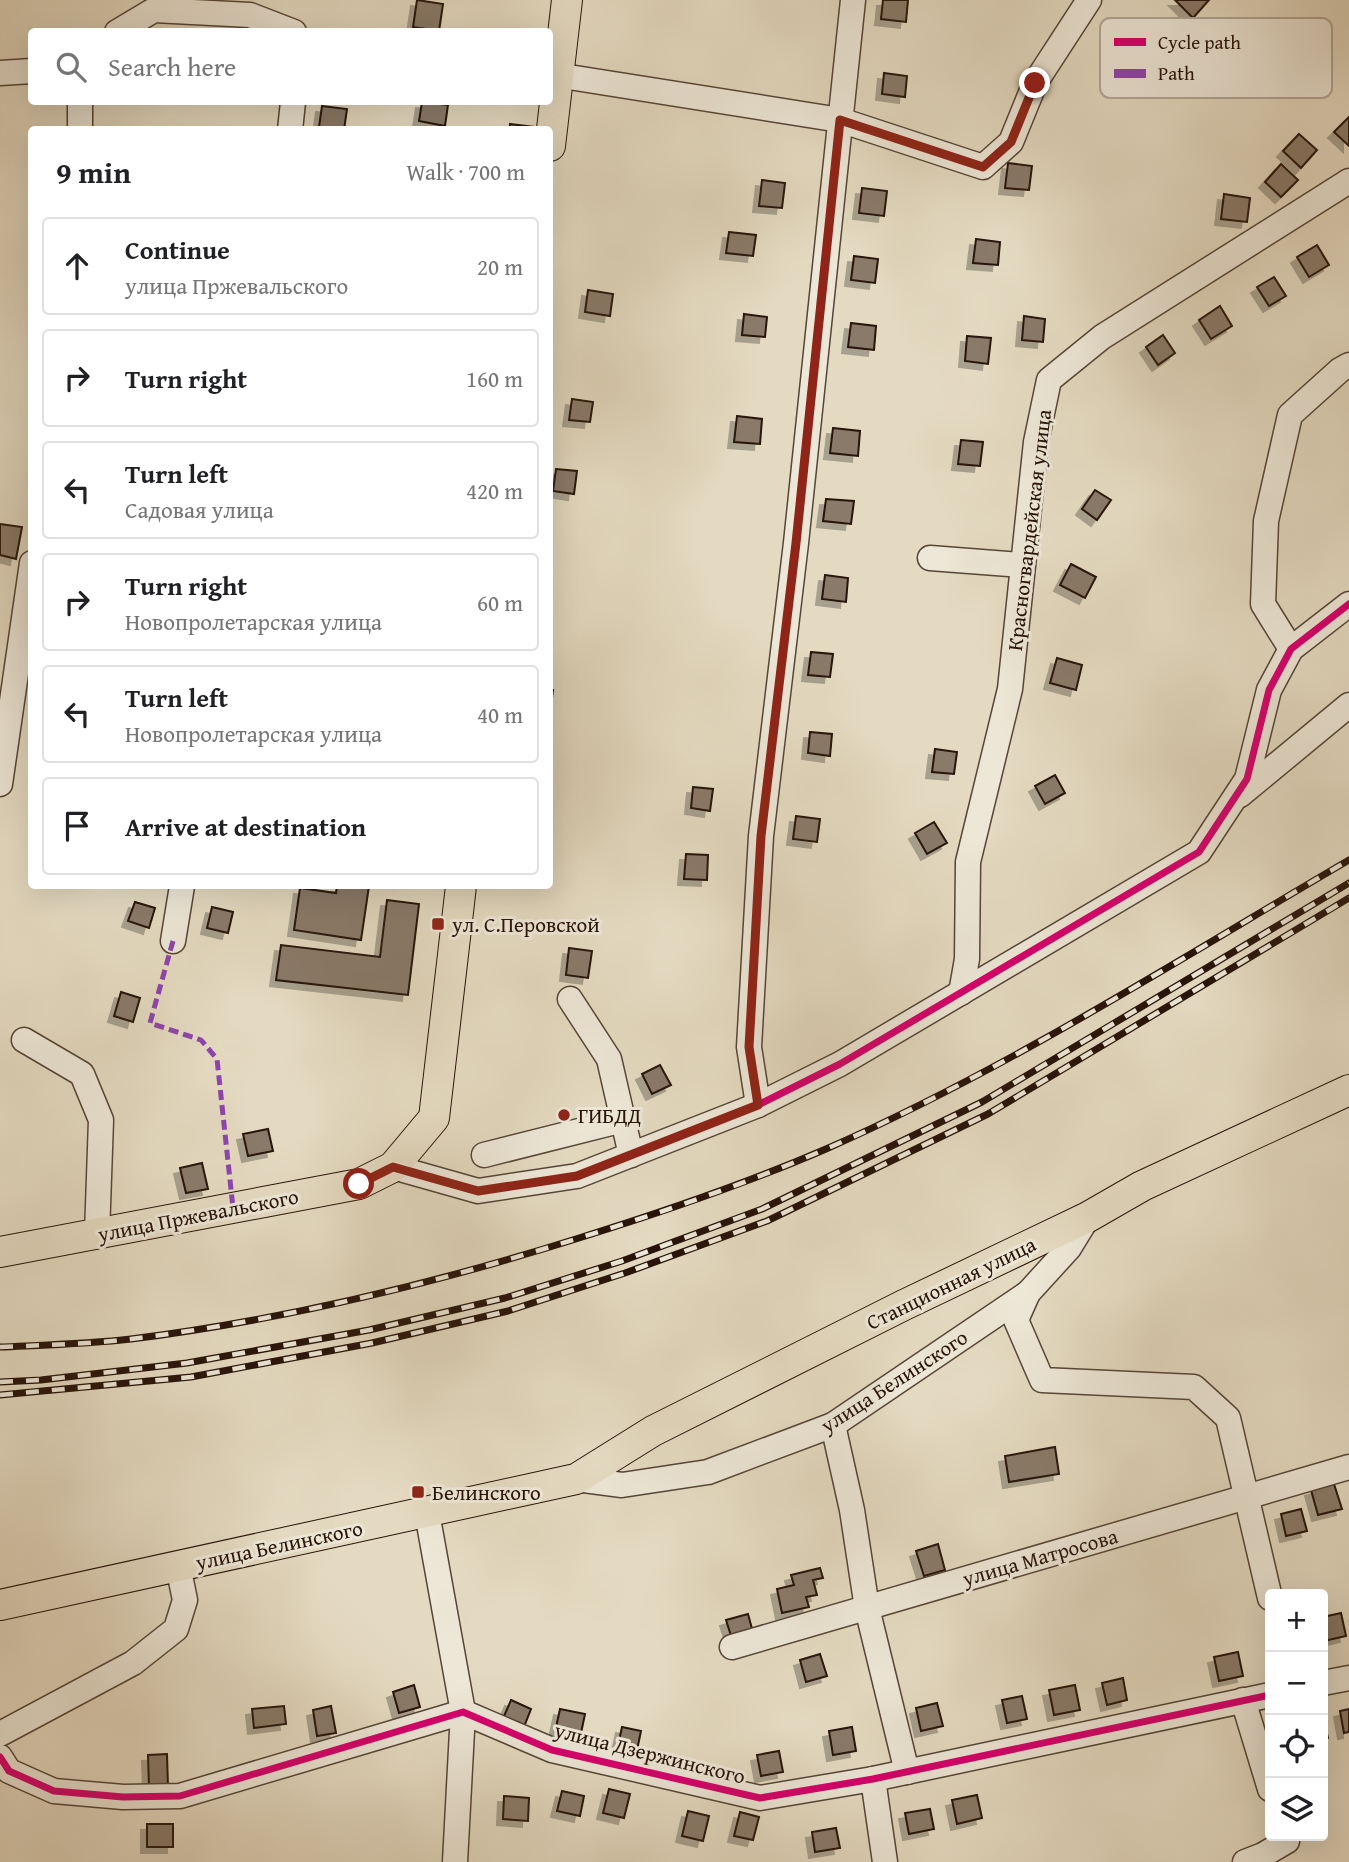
<!DOCTYPE html>
<html lang="en">
<head>
<meta charset="utf-8">
<style>
  body { margin:0; font-family:"Gentium Book Plus",serif; background:#f6f6f6; color:#202124 }
  .controls { position:absolute; right:21px; bottom:21px; display:grid; overflow:hidden; border-radius:7px; box-shadow:0 7px 28px #0002 }
  .controls button { width:63px; height:63px; display:grid; place-items:center; padding:0; border:0; border-bottom:2px solid #e0e0e0; background:#fff; color:#202124; font:35px sans-serif }
  .stop { position:absolute; width:21px; height:21px; margin:-16px; border:5px solid #8f2418; border-radius:50%; background:#fff }
  .stop.end { background:#8f2418; border-color:#fff; box-shadow:0 2px 7px #0008 }
  .list { margin:0; padding:0; list-style:none }
  h2 { display:flex; justify-content:space-between; align-items:center; height:91px; margin:0; padding:0 28px; font-size:30px }
  h2 small { font-size:23px; font-weight:400; color:#757577 }
  .list li { display:grid; grid-template-columns:46px 1fr auto; gap:21px; align-items:center; box-sizing:border-box; height:98px; margin:0 14px 14px; padding:0 14px; border:2px solid #e0e0e0; border-radius:7px }
  .list b { display:block; font-size:26px; white-space:nowrap }
  .list p { margin:0; font-size:23px; white-space:nowrap; color:#757577 }
  .list em { font-size:23px; font-style:normal; color:#757577 }
  .icon { flex:none; width:38px; height:38px; fill:none; stroke:currentColor; stroke-width:2; stroke-linecap:round; stroke-linejoin:round }
  .map { position:relative; flex:none; width:1349px; height:1862px; overflow:hidden }
  .search { position:absolute; background:#fff; box-shadow:0 7px 28px #0002; left:28px; top:28px; width:525px; height:77px; display:flex; align-items:center; gap:18px; box-sizing:border-box; padding:0 24px; border-radius:7px; color:#757577; font-size:26px }
  .panel { position:absolute; background:#fff; box-shadow:0 7px 28px #0002; left:28px; top:126px; width:525px; height:763px; border-radius:7px }
  .map>svg:first-child { display:block }
  .building { fill:#897a69; stroke:#271309; stroke-width:2; filter:url(#shadow) }
  .lines { fill:none; stroke-linecap:round; stroke-linejoin:round }
  .minor-casing { stroke:#564537; stroke-width:27 }
  .major-casing { stroke:#271309; stroke-width:32 }
  .minor { stroke:#ede7d7; stroke-width:24 }
  .major { stroke:#e4dac1; stroke-width:30 }
  .rail-casing { stroke:#271309; stroke-width:7 }
  .rail { stroke:#ede7d7; stroke-width:4.5; stroke-dasharray:13; stroke-linecap:butt }
  .quiet { stroke:#8e44ad; stroke-width:5; stroke-dasharray:10 5; stroke-linecap:butt }
  .cycleway-casing { stroke:#ede7d7; stroke-width:11 }
  .cycleway { stroke:#d6006c; stroke-width:7 }
  .route { stroke:#8f2418; stroke-width:9 }
  .poi-dot { fill:#8f2418; stroke:#ede7d7; stroke-width:2.5 }
  .labels { text-anchor:middle; dominant-baseline:central; stroke-width:6; stroke-linejoin:round; paint-order:stroke }
  .street-label { font-size:21px; fill:#271309; stroke:#ede7d7 }
  .poi-label { font-size:21px; fill:#271309; stroke:#ede7d7; text-anchor:start }
  .key { fill:#ede7d7; stroke:#b2a799; stroke-width:2 }
  .key-label { font-size:19px; fill:#271309 }
</style>
</head>
<body>
<div class="map">
<svg width="1349" height="1862" viewBox="0 0 1349 1862">
  <defs>
    <filter id="shadow"><feDropShadow dx="-6" dy="6" stdDeviation="0" flood-color="#0004"/></filter>
  </defs>
  <rect width="100%" height="100%" fill="#e4dac1"/>
  <filter id="stains"><feTurbulence type="fractalNoise" baseFrequency=".00286" numOctaves="4"/><feColorMatrix values="0 0 0 0 .2 0 0 0 0 .09 0 0 0 0 .02 0 0 0 .5 -.17"/></filter>
  <radialGradient id="worn" r=".72"><stop offset=".6" stop-color="#630" stop-opacity="0"/><stop offset="1" stop-color="#630" stop-opacity=".3"/></radialGradient>
  <g class="building">
    <path d="M417 0 443 4 439 31 413 27Z"/>
    <path d="M883 0H908L906 22 881 19Z"/>
    <path d="M1175 0H1209L1193 18Z"/>
    <path d="M884 73 907 76 905 97 882 94Z"/>
    <path d="M422 102 448 105 445 126 419 121Z"/>
    <path d="M322 106 347 109 344 130 319 127Z"/>
    <path d="M1349 117V146L1334 132Z"/>
    <path d="M510 124 534 127V130H510Z"/>
    <path d="M1299 134 1317 150 1301 168 1283 151Z"/>
    <path d="M1008 163 1032 166 1029 190 1005 188Z"/>
    <path d="M1281 164 1298 180 1281 197 1265 182Z"/>
    <path d="M762 180 785 183 782 208 759 206Z"/>
    <path d="M862 188 887 191 884 216 859 213Z"/>
    <path d="M1224 194 1250 198 1247 222 1221 219Z"/>
    <path d="M729 232 756 235 753 256 726 253Z"/>
    <path d="M976 239 1000 242 998 265 973 263Z"/>
    <path d="M1317 245 1329 265 1309 277 1297 257Z"/>
    <path d="M854 256 878 259 875 283 851 280Z"/>
    <path d="M1274 277 1286 296 1269 306 1257 287Z"/>
    <path d="M588 290 613 294 610 316 585 312Z"/>
    <path d="M1220 306 1232 326 1211 339 1199 320Z"/>
    <path d="M744 314 767 317 765 337 742 335Z"/>
    <path d="M1024 316 1045 319 1043 342 1022 340Z"/>
    <path d="M851 323 876 326 874 350 848 347Z"/>
    <path d="M1163 335 1175 353 1158 365 1146 347Z"/>
    <path d="M967 336 991 338 988 364 965 361Z"/>
    <path d="M572 399 593 402 590 422 569 420Z"/>
    <path d="M737 416 762 419 760 444 734 442Z"/>
    <path d="M833 428 860 431 858 456 830 453Z"/>
    <path d="M961 440 983 442 980 466 958 464Z"/>
    <path d="M556 469 577 471 574 494 553 491Z"/>
    <path d="M1095 490 1111 500 1097 520 1082 509Z"/>
    <path d="M826 499 854 501 851 524 823 521Z"/>
    <path d="M0 524 22 527 16 559 0 555Z"/>
    <path d="M1071 564 1096 577 1085 598 1060 585Z"/>
    <path d="M825 575 848 578 846 602 822 599Z"/>
    <path d="M811 652 833 654 830 677 808 675Z"/>
    <path d="M1057 658 1082 665 1076 690 1050 683Z"/>
    <path d="M550 690H553L550 714Z"/>
    <path d="M810 732 832 734 830 756 808 753Z"/>
    <path d="M935 749 957 752 954 774 932 772Z"/>
    <path d="M1055 775 1065 793 1045 804 1035 786Z"/>
    <path d="M693 787 713 789 710 811 691 808Z"/>
    <path d="M796 816 820 819 817 842 793 839Z"/>
    <path d="M934 822 947 843 927 854 915 833Z"/>
    <path d="M686 854 708 855 707 880 684 879Z"/>
    <path d="M337 886H369L361 940 294 930 300 888 336 893Z"/>
    <path d="M387 900 419 904 408 995 276 980 281 945 380 957Z"/>
    <path d="M135 902 155 908 149 928 128 921Z"/>
    <path d="M212 907 233 912 228 933 207 928Z"/>
    <path d="M569 948 592 951 588 978 566 975Z"/>
    <path d="M121 992 140 998 133 1022 114 1016Z"/>
    <path d="M660 1065 671 1085 652 1094 642 1074Z"/>
    <path d="M268 1129 273 1151 248 1156 243 1134Z"/>
    <path d="M202 1163 208 1189 186 1193 180 1168Z"/>
    <path d="M1055 1447 1059 1474 1009 1482 1005 1456Z"/>
    <path d="M1334 1484 1342 1509 1318 1515 1311 1490Z"/>
    <path d="M1301 1509 1307 1531 1286 1536 1281 1514Z"/>
    <path d="M938 1544 945 1570 924 1576 916 1551Z"/>
    <path d="M820 1568 823 1578 813 1580 817 1595 806 1597 809 1607 782 1613 777 1589 794 1585 791 1575Z"/>
    <path d="M1341 1613 1346 1636 1324 1641 1323 1617Z"/>
    <path d="M748 1614 754 1636 733 1642 726 1620Z"/>
    <path d="M1238 1652 1243 1676 1219 1681 1214 1657Z"/>
    <path d="M820 1654 827 1676 806 1682 800 1660Z"/>
    <path d="M1123 1678 1127 1700 1107 1705 1102 1683Z"/>
    <path d="M414 1685 420 1707 399 1713 393 1692Z"/>
    <path d="M1075 1685 1080 1710 1054 1715 1049 1690Z"/>
    <path d="M1022 1696 1027 1719 1007 1723 1002 1700Z"/>
    <path d="M511 1700 531 1709 522 1732 501 1723Z"/>
    <path d="M937 1703 943 1726 921 1731 916 1708Z"/>
    <path d="M284 1706 286 1724 254 1728 252 1709Z"/>
    <path d="M331 1706 336 1733 317 1736 313 1710Z"/>
    <path d="M560 1709 585 1714 580 1738 555 1732Z"/>
    <path d="M1349 1709V1732L1344 1733 1340 1711Z"/>
    <path d="M1323 1717 1328 1738 1323 1740Z"/>
    <path d="M622 1727 641 1731 636 1755 617 1750Z"/>
    <path d="M852 1727 856 1751 833 1755 829 1731Z"/>
    <path d="M779 1751 783 1772 761 1776 757 1755Z"/>
    <path d="M167 1754 168 1787 149 1788 148 1755Z"/>
    <path d="M609 1789 630 1794 624 1818 603 1813Z"/>
    <path d="M562 1791 584 1796 580 1816 557 1811Z"/>
    <path d="M977 1795 982 1818 957 1824 952 1800Z"/>
    <path d="M504 1796 529 1798 528 1821 503 1819Z"/>
    <path d="M930 1809 934 1829 909 1834 905 1813Z"/>
    <path d="M688 1811 709 1816 703 1841 682 1836Z"/>
    <path d="M740 1812 759 1817 753 1840 734 1836Z"/>
    <rect x="147" y="1824" width="26" height="23"/>
    <path d="M836 1828 840 1848 815 1852 812 1832Z"/>
  </g>
  <g class="lines">
    <defs>
      <g id="minor">
        <path d="M117 32 154 10 250 15 294 32"/>
        <path d="M0 73 32 71"/>
        <path d="M550 74 840 120 983 167 1011 142 1035 83 1089 0"/>
        <path d="M80 102V130"/>
        <path d="M290 130 293 102"/>
        <path d="M930 558 1022 565"/>
        <path d="M1291 649 1263 604 1266 521 1290 415 1340 370 1349 365"/>
        <path d="M0 784 32 563"/>
        <path d="M1240 795 1349 705"/>
        <path d="M173 941 182 886"/>
        <path d="M961 993 967 959 968 862 1010 689 1036 442 1049 380 1102 337 1349 181"/>
        <path d="M570 999 609 1059 631 1155"/>
        <path d="M24 1040 82 1074 101 1120 97 1234"/>
        <path d="M758 1105 749 1047 761 836 796 543 853 0"/>
        <path d="M484 1155 623 1120"/>
        <path d="M393 1167 478 1191 577 1176 758 1105 840 1064 1199 852 1247 779 1269 690 1291 649 1349 604"/>
        <path d="M1028 1293 1016 1320 1042 1380 1194 1387 1228 1418 1270 1598"/>
        <path d="M833 1425 852 1510 867 1608 907 1772"/>
        <path d="M576 1479 622 1485 708 1472 833 1425 1028 1293 1069 1248 1088 1217"/>
        <path d="M427 1513 463 1712 455 1862"/>
        <path d="M732 1647 1349 1467"/>
        <path d="M1323 1683 1349 1678"/>
        <path d="M1243 1700 1270 1789"/>
        <path d="M0 1734 133 1663 176 1629 185 1600 178 1566"/>
        <path d="M0 1757 9 1771 54 1791 123 1797 180 1796 463 1712 552 1750 760 1798 873 1779 1270 1695"/>
        <path d="M873 1779 885 1862"/>
        <path d="M1245 1862 1263 1855 1287 1841"/>
      </g>
      <g id="major">
        <path d="M550 146 567 0"/>
        <path d="M0 1252 359 1184 393 1167 434 1118 461 886"/>
        <path d="M0 1605 576 1479 653 1431 904 1305 1088 1217 1142 1186 1349 1090"/>
      </g>
    </defs>
    <use href="#minor" class="minor-casing"/>
    <use href="#major" class="major-casing"/>
    <use href="#minor" class="minor"/>
    <use href="#major" class="major"/>
    <defs>
      <g id="rail">
        <path d="M0 1347C44 1345 88 1344 131 1339 283 1320 433 1284 579 1238 663 1212 745 1184 826 1149 1008 1069 1178 960 1349 860"/>
        <path d="M0 1382 41 1380 187 1363 369 1330 505 1298 622 1261 762 1209 982 1102 1349 883"/>
        <path d="M0 1395 191 1377 372 1343 508 1311 625 1273 767 1221 988 1114 1349 898"/>
      </g>
    </defs>
    <use href="#rail" class="rail-casing"/>
    <use href="#rail" class="rail"/>
    <path class="quiet" d="M173 941 150 1023 201 1040 217 1059 233 1208"/>
    <defs>
      <g id="cycleway">
        <path d="M393 1167 478 1191 577 1176 758 1105 840 1064 1199 852 1247 779 1269 690 1291 649 1349 604"/>
        <path d="M0 1757 9 1771 54 1791 123 1797 180 1796 463 1712 552 1750 760 1798 873 1779 1270 1695"/>
      </g>
    </defs>
    <use href="#cycleway" class="cycleway-casing"/>
    <use href="#cycleway" class="cycleway"/>
  </g>
  <g class="lines">
    <path class="route" d="M359 1184 393 1167 478 1191 577 1176 758 1105 749 1047 761 836 796 543 840 120 983 167 1011 142 1035 83"/>
  </g>
  <g class="poi-dot">
    <rect x="431" y="917" width="14" height="14" rx="3.5"/>
    <circle cx="564" cy="1115" r="7"/>
    <rect x="411" y="1485" width="14" height="14" rx="3.5"/>
  </g>
  <g class="labels">
    <g class="street-label">
      <text transform="translate(1029 530) rotate(-83)">Красногвардейская улица</text>
      <text transform="translate(198 1215) rotate(-11)">улица Пржевальского</text>
      <text transform="translate(951 1283) rotate(-26)">Станционная улица</text>
      <text transform="translate(894 1381) rotate(-33)">улица Белинского</text>
      <text transform="translate(279 1545) rotate(-12)">улица Белинского</text>
      <text transform="translate(1040 1557) rotate(-16)">улица Матросова</text>
      <text transform="translate(650 1753) rotate(14)">улица Дзержинского</text>
    </g>
    <g class="poi-label">
      <text x="452" y="924">ул. С.Перовской</text>
      <text x="578" y="1115">ГИБДД</text>
      <text x="432" y="1492">Белинского</text>
    </g>
  </g>
  <rect x="1100" y="18" width="232" height="80" rx="10" class="key"/>
  <rect x="1114" y="38" width="32" height="8" fill="#d6006c"/>
  <rect x="1114" y="69" width="32" height="9" fill="#8e44ad"/>
  <g class="key-label">
    <text x="1158" y="49">Cycle path</text>
    <text x="1158" y="80">Path</text>
  </g>
  <rect width="100%" height="100%" filter="url(#stains)"/>
  <rect width="100%" height="100%" fill="url(#worn)"/>
</svg>
<div class="controls">
<button>+</button>
<button>−</button>
<button><svg class="icon" aria-label="locate" viewBox="0 0 24 24"><circle cx="12" cy="12" r="6"/><path d="M12 2v4M12 18v4M2 12h4M18 12h4"/></svg></button>
<button><svg class="icon" aria-label="layers" viewBox="0 0 24 24"><path d="M12 4l9 5-9 5-9-5zM3 14l9 5 9-5"/></svg></button>
</div>
<div class="stop" style="left:359px;top:1184px"></div>
<div class="stop end" style="left:1035px;top:83px"></div>
<div class="search"><svg class="icon" aria-label="search" viewBox="0 0 24 24"><circle cx="10" cy="10" r="6"/><path d="M15 15l6 6"/></svg>Search here</div>
<section class="panel">
<h2>9 min<small>Walk · 700 m</small></h2>
<ul class="list">
<li><svg class="icon" aria-label="ahead" viewBox="0 0 24 24"><path d="M12 20V5M6 11l6-6 6 6"/></svg><div><b>Continue</b><p>улица Пржевальского</p></div><em>20 m</em></li>
<li><svg class="icon" aria-label="right" viewBox="0 0 24 24"><path d="M7 20v-9h11M14 6l5 5-5 5"/></svg><div><b>Turn right</b></div><em>160 m</em></li>
<li><svg class="icon" aria-label="left" viewBox="0 0 24 24"><path d="M17 20v-9H6M10 6l-5 5 5 5"/></svg><div><b>Turn left</b><p>Садовая улица</p></div><em>420 m</em></li>
<li><svg class="icon" aria-label="right" viewBox="0 0 24 24"><path d="M7 20v-9h11M14 6l5 5-5 5"/></svg><div><b>Turn right</b><p>Новопролетарская улица</p></div><em>60 m</em></li>
<li><svg class="icon" aria-label="left" viewBox="0 0 24 24"><path d="M17 20v-9H6M10 6l-5 5 5 5"/></svg><div><b>Turn left</b><p>Новопролетарская улица</p></div><em>40 m</em></li>
<li><svg class="icon" aria-label="arrive" viewBox="0 0 24 24"><path d="M6 21V4h12l-3 4 3 4H6"/></svg><div><b>Arrive at destination</b></div></li>
</ul>
</section>
</div>
</body>
</html>
